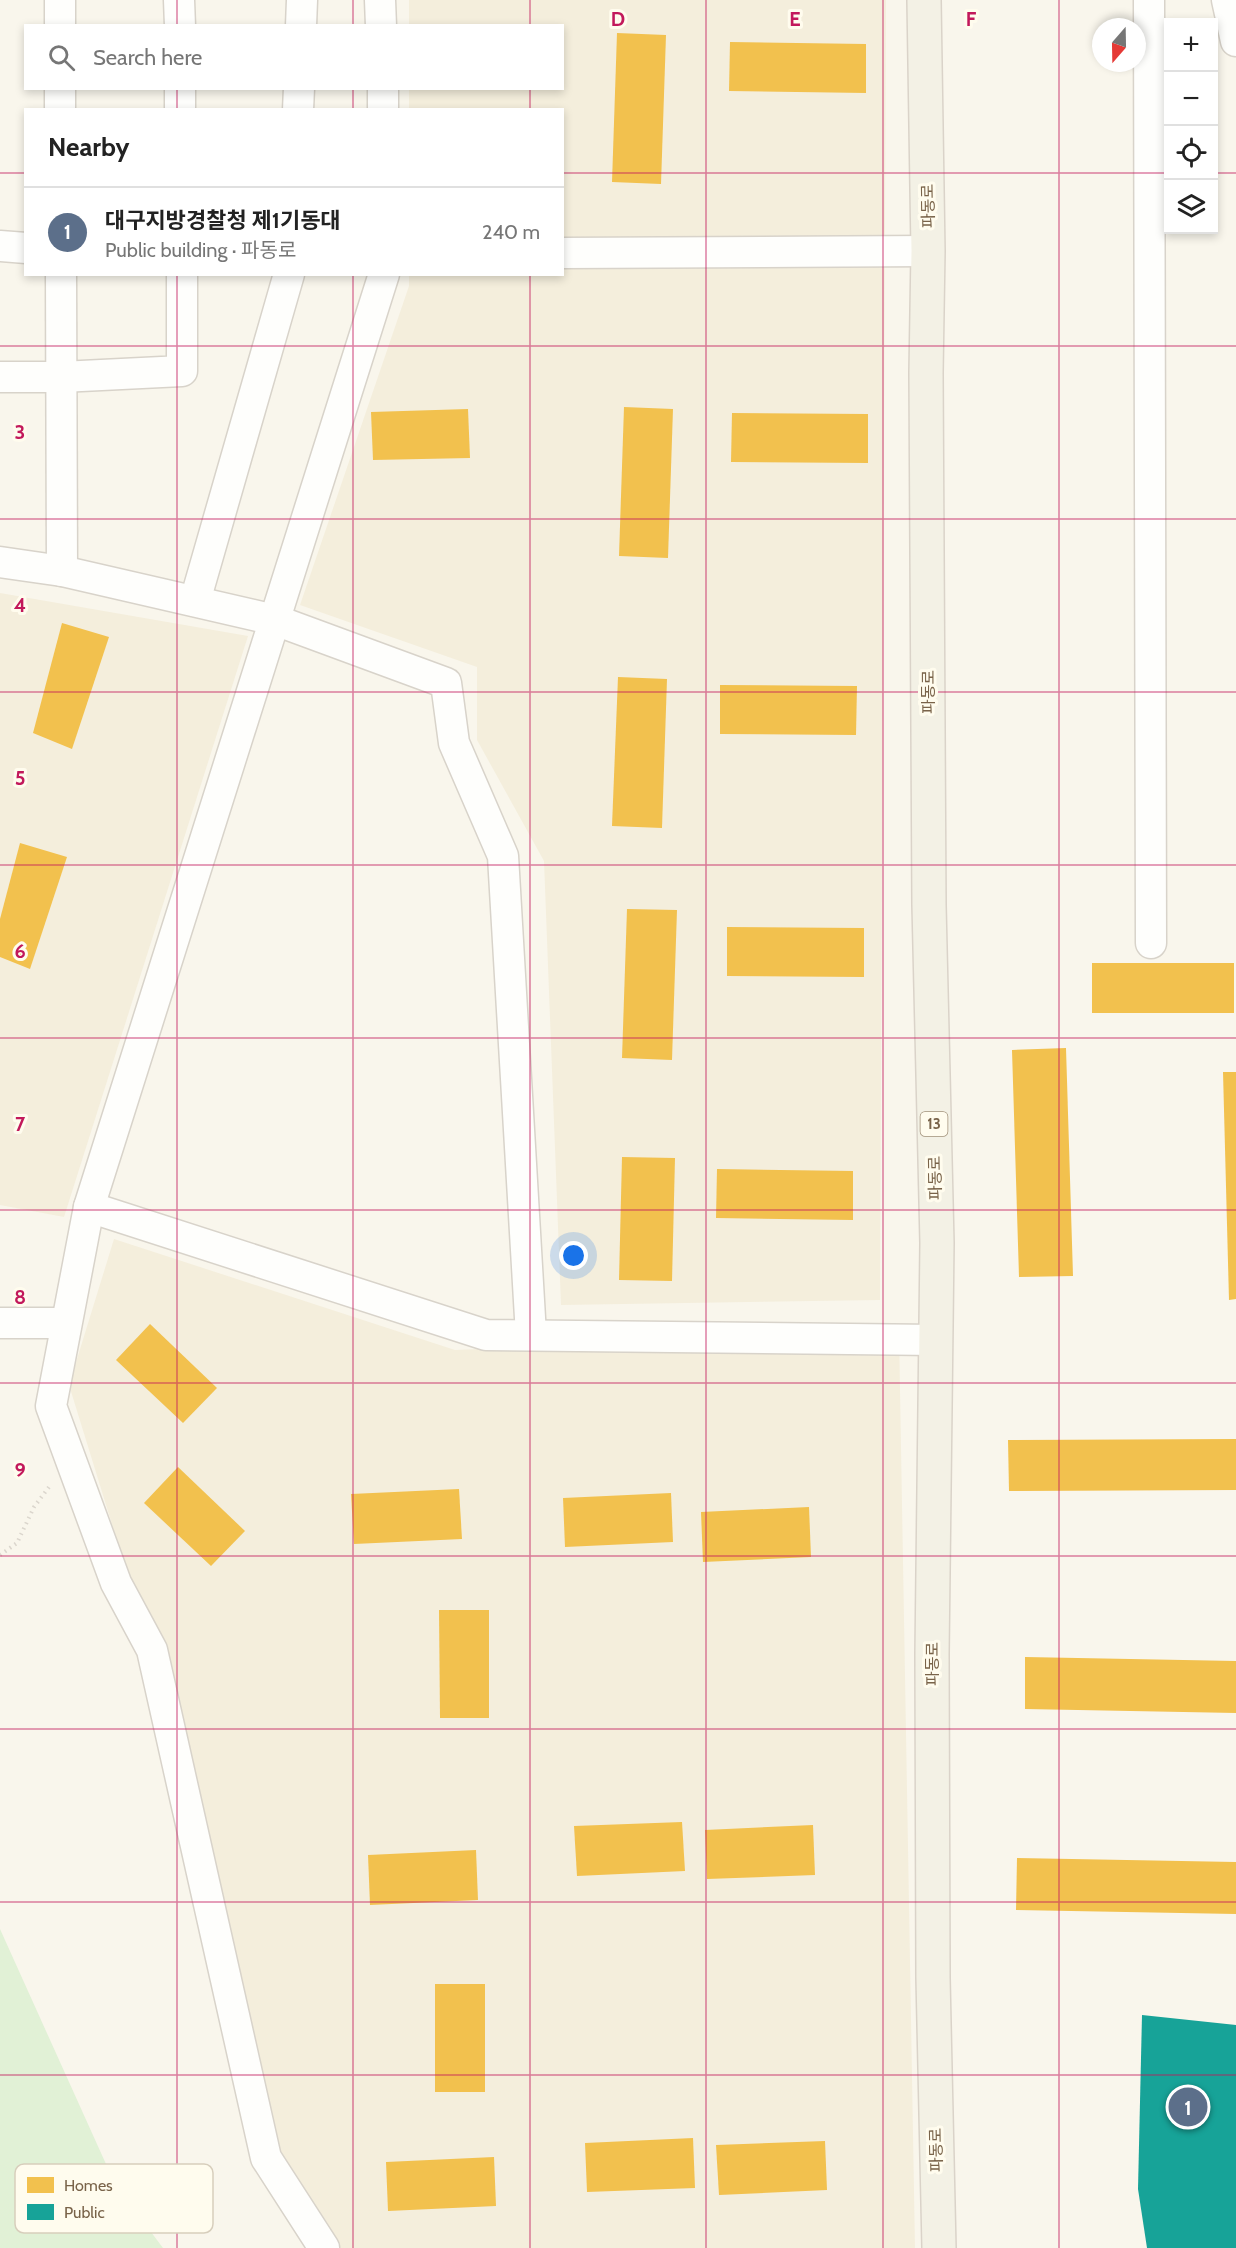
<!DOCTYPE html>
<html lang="en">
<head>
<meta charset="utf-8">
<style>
  body { margin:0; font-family:Cabin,"Noto Sans KR",sans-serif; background:#f2f2f2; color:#222 }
  .controls { position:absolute; right:18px; top:18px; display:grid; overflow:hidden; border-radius:0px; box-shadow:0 3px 9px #0003 }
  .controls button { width:54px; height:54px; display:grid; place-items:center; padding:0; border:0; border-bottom:2px solid #e0e0e0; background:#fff; color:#222; font:30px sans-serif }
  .compass { position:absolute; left:1092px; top:18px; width:54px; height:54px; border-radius:50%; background:#fff; box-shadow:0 3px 9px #0003; rotate:200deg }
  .you { position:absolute; left:574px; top:1256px; width:21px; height:21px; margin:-15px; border:4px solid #fff; border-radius:50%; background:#1a73e8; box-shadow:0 0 0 9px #1a73e833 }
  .badge { display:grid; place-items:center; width:39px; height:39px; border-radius:50%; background:#db2777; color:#fff; font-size:20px; font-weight:700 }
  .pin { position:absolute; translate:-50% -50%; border:3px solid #fff; box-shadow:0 2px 6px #0006 }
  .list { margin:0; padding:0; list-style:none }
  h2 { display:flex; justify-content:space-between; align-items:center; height:78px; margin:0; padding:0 24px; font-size:26px }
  h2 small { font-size:20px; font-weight:400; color:#767676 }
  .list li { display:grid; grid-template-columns:39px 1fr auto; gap:18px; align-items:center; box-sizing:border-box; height:90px; padding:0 24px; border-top:2px solid #e0e0e0 }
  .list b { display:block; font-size:22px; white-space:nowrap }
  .list p { margin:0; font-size:20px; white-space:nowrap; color:#767676 }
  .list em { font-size:20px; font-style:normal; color:#767676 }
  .icon { flex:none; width:33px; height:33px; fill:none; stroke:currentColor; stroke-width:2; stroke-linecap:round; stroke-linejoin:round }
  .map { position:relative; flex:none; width:1236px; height:2248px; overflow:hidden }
  .search { position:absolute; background:#fff; box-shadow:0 3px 9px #0003; left:24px; top:24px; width:540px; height:66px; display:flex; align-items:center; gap:15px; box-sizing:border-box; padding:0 21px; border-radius:0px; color:#767676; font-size:22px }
  .panel { position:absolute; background:#fff; box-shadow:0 3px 9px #0003; left:24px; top:108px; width:540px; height:168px; border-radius:0px }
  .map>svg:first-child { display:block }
  .residential { fill:#f4eedc }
  .green { fill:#e1f1d6 }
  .homes { fill:#f2c14e }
  .public { fill:#17a398 }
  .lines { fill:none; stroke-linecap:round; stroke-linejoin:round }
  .minor-casing { stroke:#d8d3ca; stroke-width:33 }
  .major-casing { stroke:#dad3c9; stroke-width:36 }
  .path { stroke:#dbd6cd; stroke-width:4; stroke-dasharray:1.5 4.5; stroke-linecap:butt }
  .minor { stroke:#fefefc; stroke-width:30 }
  .major { stroke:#f3f1e5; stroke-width:33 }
  .grid { fill:none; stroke:#c2185b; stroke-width:1.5; stroke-opacity:0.55 }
  .labels { text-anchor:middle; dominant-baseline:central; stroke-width:6; stroke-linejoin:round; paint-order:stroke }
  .shield { fill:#fffcee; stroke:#a1917a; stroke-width:1.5 }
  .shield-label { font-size:15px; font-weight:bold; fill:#796349 }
  .street-label { font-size:16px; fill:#796349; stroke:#fffcee }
  .key { fill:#fffcee; stroke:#d7cebc; stroke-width:1.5 }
  .key-label { font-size:16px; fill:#796349 }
  .grid-label { font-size:20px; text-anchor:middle; font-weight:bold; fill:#c2185b; stroke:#fffcee; stroke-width:6; stroke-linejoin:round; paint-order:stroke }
</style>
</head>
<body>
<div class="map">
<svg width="1236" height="2248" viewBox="0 0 1236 2248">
  <rect width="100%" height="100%" fill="#f9f6ec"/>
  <g class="residential">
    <path d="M409 0H886L880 1300 561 1305 544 861 477 740V667L300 605 409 286V275L562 274V110L409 109V89L562 88V26L409 25Z"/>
    <path d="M0 593 248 636 64 1217 0 1205Z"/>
    <path d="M114 1239 455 1350 899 1332 915 2248H337L272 2139 163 1636 136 1602 69 1385Z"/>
  </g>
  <path class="green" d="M0 1929 115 2184 163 2248H0Z"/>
  <g class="homes">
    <path d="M617 33 666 35 661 184 612 182Z"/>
    <path d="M730 42 866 44V93L729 91Z"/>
    <path d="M624 407 673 409 668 558 619 556Z"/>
    <path d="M468 409 470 458 373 460 371 412Z"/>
    <path d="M732 413 868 414V463L731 462Z"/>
    <path d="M62 623 109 637 72 749 33 733Z"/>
    <path d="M618 677 667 679 662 828 612 826Z"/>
    <path d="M720 685 857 686 856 735 720 734Z"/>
    <path d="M20 843 67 857 30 969 0 957V919Z"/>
    <path d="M627 909 677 910 672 1060 622 1058Z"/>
    <path d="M727 927 864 928V977L727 976Z"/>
    <rect x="1092" y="963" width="142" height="50"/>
    <path d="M1066 1048 1073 1276 1019 1277 1012 1050Z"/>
    <path d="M1223 1072H1236V1299L1229 1300Z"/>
    <path d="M622 1157 675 1158 672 1281 619 1280Z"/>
    <path d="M717 1169 853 1171V1220L716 1218Z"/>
    <path d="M150 1324 217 1388 183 1423 116 1360Z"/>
    <path d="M1236 1439V1490L1009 1491 1008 1440Z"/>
    <path d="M178 1467 245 1531 211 1566 144 1503Z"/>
    <path d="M459 1489 462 1539 354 1544 351 1494Z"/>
    <path d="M671 1493 673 1542 565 1547 563 1498Z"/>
    <path d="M809 1507 811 1557 703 1562 701 1512Z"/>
    <path d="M439 1610H489V1718H440Z"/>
    <path d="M1025 1657 1236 1661V1713L1025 1709Z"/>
    <path d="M682 1822 685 1871 577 1876 574 1826Z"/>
    <path d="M813 1825 815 1875 707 1879 705 1830Z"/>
    <path d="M476 1850 478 1900 370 1905 368 1855Z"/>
    <path d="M1017 1858 1236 1862V1914L1016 1910Z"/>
    <rect x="435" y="1984" width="50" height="108"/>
    <path d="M693 2138 695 2188 587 2192 585 2143Z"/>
    <path d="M825 2141 827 2190 719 2195 716 2145Z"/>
    <path d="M494 2157 496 2206 388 2211 386 2162Z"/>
  </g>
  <path class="public" d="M1142 2015 1236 2025V2248H1147L1138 2189Z"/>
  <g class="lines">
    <defs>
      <g id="minor">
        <path d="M60 0V26"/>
        <path d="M179 0 180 26"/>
        <path d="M380 0 381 26"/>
        <path d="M1149 0 1151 943"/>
        <path d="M1227 0 1236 41"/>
        <path d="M301 26 302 0"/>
        <path d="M60 88V110"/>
        <path d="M180 88V110"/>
        <path d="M383 88V110"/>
        <path d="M298 110 299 88"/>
        <path d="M0 246 26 248"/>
        <path d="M562 253 928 251"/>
        <path d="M61 274 62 571"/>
        <path d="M0 377H61L182 371V274"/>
        <path d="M0 562 62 571 275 620 446 683 454 743 503 856 531 1335"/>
        <path d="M195 601 289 274"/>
        <path d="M89 1207 486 1335 936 1340"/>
        <path d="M0 1323H66"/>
        <path d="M324 2248 266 2158 152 1650 116 1583 51 1406 89 1207 384 274"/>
      </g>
      <path id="major" d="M924 0 928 251 926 373 929 905 937 1243 932 1654 933 1978 939 2248"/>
    </defs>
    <use href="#minor" class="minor-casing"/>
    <use href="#major" class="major-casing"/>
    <path class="path" d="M0 1555 17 1543 34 1507 49 1487"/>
    <use href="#minor" class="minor"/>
    <use href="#major" class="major"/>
  </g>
  <path class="grid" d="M177 0V26M353 0V26M530 0V26M706 0V2248M883 0V2248M1059 0V2248M177 88V110M353 88V110M530 88V110M0 173H26M562 173H1168M1214 173H1236M177 274V2248M353 274V2248M530 274V2248M0 346H1236M0 519H1236M0 692H1236M0 865H1236M0 1038H1236M0 1210H1236M0 1383H1236M0 1556H1236M0 1729H1236M0 1902H1236M0 2075H1236"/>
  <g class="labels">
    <rect class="shield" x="920.5" y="1112" width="27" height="24" rx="4.5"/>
    <g class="shield-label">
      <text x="934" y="1124">13</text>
    </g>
    <g class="street-label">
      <text transform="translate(928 206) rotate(-91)">파동로</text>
      <text transform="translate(928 692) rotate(-90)">파동로</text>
      <text transform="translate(935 1178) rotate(-91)">파동로</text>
      <text transform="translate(932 1664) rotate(-90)">파동로</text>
      <text transform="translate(936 2150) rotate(-91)">파동로</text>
    </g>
  </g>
  <rect x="15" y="2164" width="198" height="69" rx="9" class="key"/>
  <rect x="27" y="2177" width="27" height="16" fill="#f2c14e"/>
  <rect x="27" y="2204" width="27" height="16" fill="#17a398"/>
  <g class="key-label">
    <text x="64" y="2191">Homes</text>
    <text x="64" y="2218">Public</text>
  </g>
  <g class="grid-label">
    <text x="618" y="26">D</text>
    <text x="795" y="26">E</text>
    <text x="971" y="26">F</text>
    <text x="20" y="439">3</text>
    <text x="20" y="612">4</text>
    <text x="20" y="785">5</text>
    <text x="20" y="958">6</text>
    <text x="20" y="1131">7</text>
    <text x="20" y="1304">8</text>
    <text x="20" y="1477">9</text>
  </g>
</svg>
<div class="controls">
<button>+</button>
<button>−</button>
<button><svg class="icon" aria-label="locate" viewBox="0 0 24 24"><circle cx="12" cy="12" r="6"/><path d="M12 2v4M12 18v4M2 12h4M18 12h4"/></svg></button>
<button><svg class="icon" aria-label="layers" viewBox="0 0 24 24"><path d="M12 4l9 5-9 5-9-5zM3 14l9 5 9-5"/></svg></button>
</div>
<svg class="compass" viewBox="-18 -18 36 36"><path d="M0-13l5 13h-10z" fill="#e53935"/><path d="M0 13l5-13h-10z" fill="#767676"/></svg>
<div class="you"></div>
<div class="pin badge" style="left:1188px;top:2107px;background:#5c6f8a">1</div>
<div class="search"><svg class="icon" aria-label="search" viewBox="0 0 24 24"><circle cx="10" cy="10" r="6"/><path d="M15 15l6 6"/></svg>Search here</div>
<section class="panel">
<h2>Nearby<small></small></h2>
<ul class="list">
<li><span class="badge" style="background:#5c6f8a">1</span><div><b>대구지방경찰청 제1기동대</b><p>Public building · 파동로</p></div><em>240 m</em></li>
</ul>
</section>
</div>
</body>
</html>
